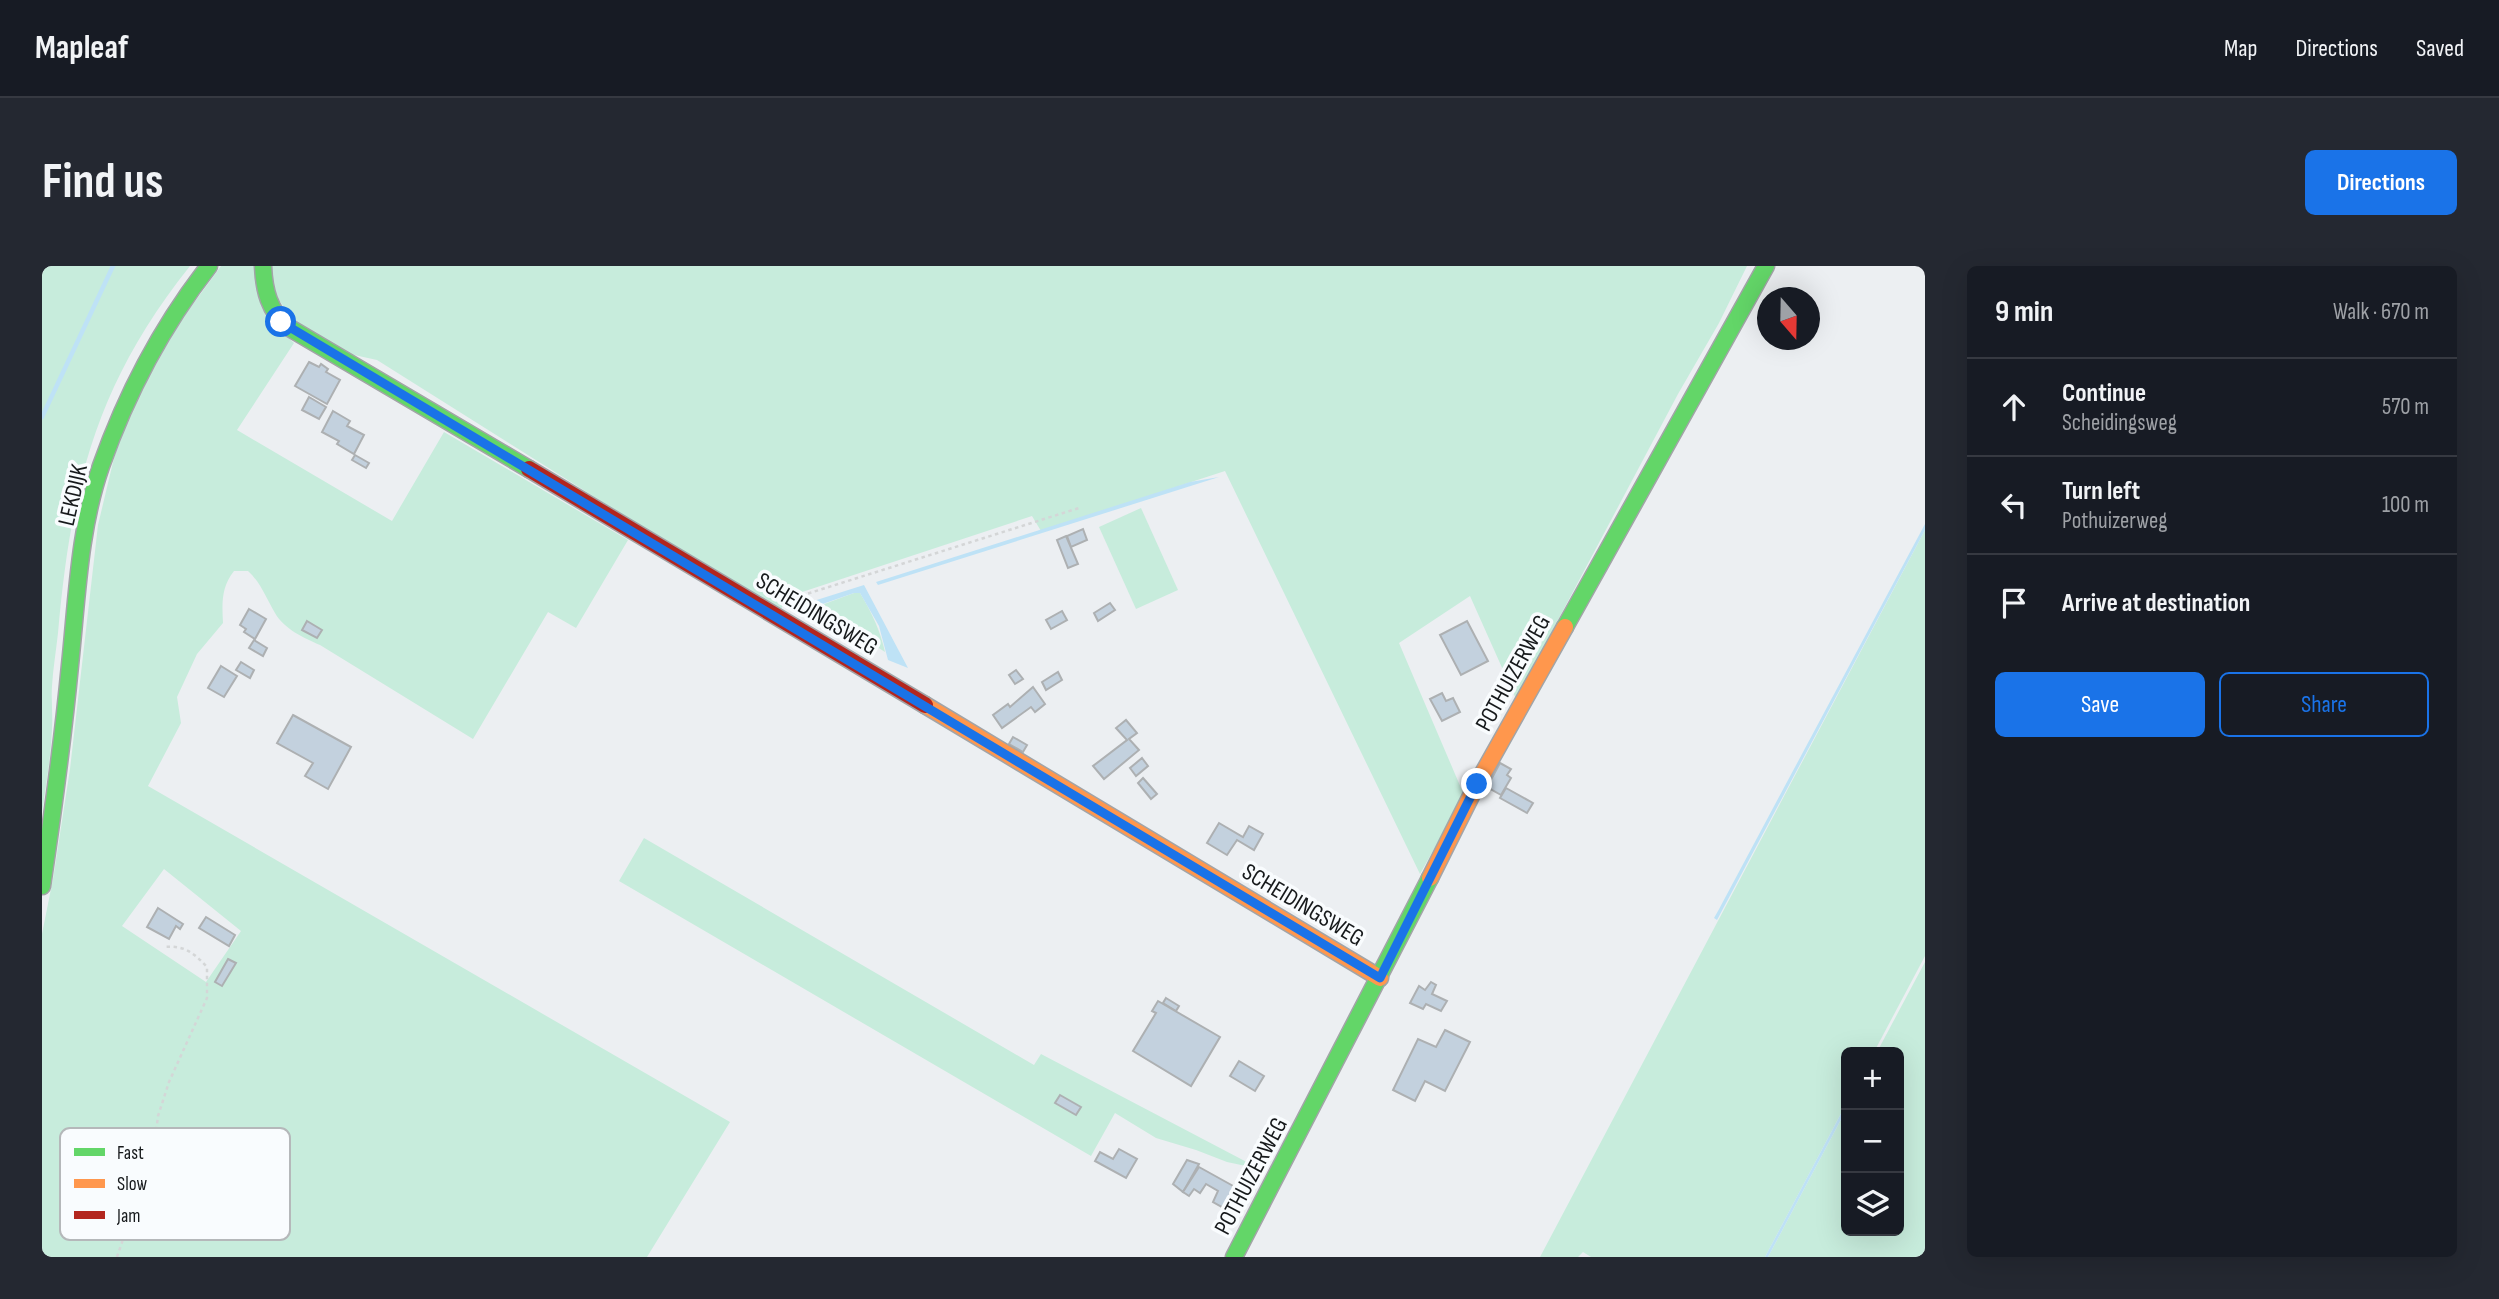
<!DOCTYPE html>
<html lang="en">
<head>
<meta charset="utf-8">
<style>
  body { margin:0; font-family:"Sofia Sans Condensed",sans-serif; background:#242831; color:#f1f3f6 }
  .controls { position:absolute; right:21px; bottom:21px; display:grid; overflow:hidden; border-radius:10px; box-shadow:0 7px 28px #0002 }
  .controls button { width:63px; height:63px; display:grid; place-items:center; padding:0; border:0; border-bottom:2px solid #363941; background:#171b24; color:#f1f3f6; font:35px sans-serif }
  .compass { position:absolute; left:1715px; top:21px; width:63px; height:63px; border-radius:50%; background:#171b24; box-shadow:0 7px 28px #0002; rotate:160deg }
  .stop { position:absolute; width:21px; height:21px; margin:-16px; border:5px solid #1a73e8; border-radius:50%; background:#fff }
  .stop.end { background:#1a73e8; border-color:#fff; box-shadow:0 2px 7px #0008 }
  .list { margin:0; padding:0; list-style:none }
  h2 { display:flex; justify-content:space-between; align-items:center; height:91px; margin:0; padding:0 28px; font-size:30px }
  h2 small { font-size:23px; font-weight:400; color:#9ea1a6 }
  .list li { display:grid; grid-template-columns:46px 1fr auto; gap:21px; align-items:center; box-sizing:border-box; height:98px; padding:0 28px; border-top:2px solid #363941 }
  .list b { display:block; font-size:26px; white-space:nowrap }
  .list p { margin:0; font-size:23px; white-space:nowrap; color:#9ea1a6 }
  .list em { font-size:23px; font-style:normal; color:#9ea1a6 }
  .actions { display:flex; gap:14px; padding:21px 28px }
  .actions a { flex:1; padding:16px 0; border:2px solid #1a73e8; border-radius:10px; text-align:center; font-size:24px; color:#1a73e8 }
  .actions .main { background:#1a73e8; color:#fff }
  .icon { flex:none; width:38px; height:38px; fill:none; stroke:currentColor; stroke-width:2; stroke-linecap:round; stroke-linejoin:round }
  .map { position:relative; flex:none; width:1883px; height:991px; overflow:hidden; border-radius:10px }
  header { display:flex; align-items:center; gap:42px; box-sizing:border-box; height:98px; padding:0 35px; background:#171b24; border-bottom:2px solid #363941 }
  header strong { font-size:33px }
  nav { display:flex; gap:38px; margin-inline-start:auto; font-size:24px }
  .intro { display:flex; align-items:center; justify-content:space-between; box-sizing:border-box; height:168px; padding:0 42px }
  h1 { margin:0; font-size:49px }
  .button { padding:18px 32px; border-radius:10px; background:#1a73e8; color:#fff; font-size:24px; font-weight:700 }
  main { display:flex; gap:42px; padding:0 42px }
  aside { flex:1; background:#171b24; border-radius:10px; box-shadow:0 7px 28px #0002 }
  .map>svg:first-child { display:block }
  .green { fill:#c7ecdc; fill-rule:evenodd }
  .water { fill:#bee2f6 }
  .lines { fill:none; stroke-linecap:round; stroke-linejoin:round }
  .stream { stroke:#bee2f6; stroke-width:4.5 }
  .building { fill:#c3d1de; stroke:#adb0b2; stroke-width:2 }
  .fast-casing { stroke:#a2a4a7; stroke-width:19 }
  .slow-casing { stroke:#a2a4a7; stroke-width:19 }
  .jam-casing { stroke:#a2a4a7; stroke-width:19 }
  .path { stroke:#d4d6d7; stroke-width:2.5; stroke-dasharray:3.5 3.5; stroke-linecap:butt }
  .fast { stroke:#63d668; stroke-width:16 }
  .slow { stroke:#ff974d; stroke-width:16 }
  .jam { stroke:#b3261e; stroke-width:16 }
  .route { stroke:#1a73e8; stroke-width:9 }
  .labels { text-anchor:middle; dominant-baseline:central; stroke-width:7; stroke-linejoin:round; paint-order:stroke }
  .street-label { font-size:24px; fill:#16191b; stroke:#f9fcfe }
  .key { fill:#f9fcfe; stroke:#b5b8ba; stroke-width:2 }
  .key-label { font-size:19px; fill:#16191b }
</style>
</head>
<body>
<header>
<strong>Mapleaf</strong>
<nav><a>Map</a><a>Directions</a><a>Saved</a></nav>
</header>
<div class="intro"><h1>Find us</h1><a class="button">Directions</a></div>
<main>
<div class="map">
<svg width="1883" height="991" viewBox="0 0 1883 991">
  <rect width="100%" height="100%" fill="#eceff2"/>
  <g class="green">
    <path d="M0 0H148C54 118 29 220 16 367 14 385 11 403 10 420 9 434 11 449 10 463 9 491 4 519 0 547Z"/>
    <path d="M179 0H216L239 65 252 77 195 164 350 255 402 166 586 274 534 362 506 346 431 473 278 379C262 372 242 363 233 347 224 332 219 317 206 305H192C179 321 180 338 181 357L155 388 135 431 139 457 106 520 688 856 605 991H0V668L11 613 28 503 56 259 72 192 89 143 137 57ZM122 603 199 665 164 716 80 660Z"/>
    <path d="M229 0H1705L1677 57 1636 128 1474 433 1428 330 1357 377 1422 529 1378 608 1183 205 999 265 990 250 745 331 737 347 335 94 294 85 252 54 236 33 230 19Z"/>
    <path d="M1099 242 1136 324 1094 343 1057 261Z"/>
    <path d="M1883 264V690L1832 786H1804V838L1723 991H1549L1541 986 1536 991H1498Z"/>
    <path d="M812 327H818C830 347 838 364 843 386L774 341Z"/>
    <path d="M602 572 992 799 999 788 1218 903 1185 896 1154 884 1114 872 1073 847 1049 890 577 615Z"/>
    <path d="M1883 696V991H1726L1804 844V965H1857V786H1835Z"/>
  </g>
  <g class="water">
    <path d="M1177 211 836 319 834 316 1148 216Z"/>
    <path d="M1883 258V264L1675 654 1672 652 1676 645Z"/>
    <path d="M822 319 866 402 846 394 837 360 818 327H812L755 347 762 338Z"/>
    <path d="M1804 838V844L1726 991H1723Z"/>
  </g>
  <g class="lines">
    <path class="stream" d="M0 151 71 0"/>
  </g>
  <g class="building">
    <path d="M267 96 277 101 279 98 286 103 284 106 298 114 285 138 253 120Z"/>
    <path d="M267 131 284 141 277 153 260 144Z"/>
    <path d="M291 145 308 155 305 160 322 169 312 188 295 178 297 175 280 166Z"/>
    <path d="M313 189 327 197 324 202 310 194Z"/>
    <path d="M1041 263 1045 274 1029 281 1025 270Z"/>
    <path d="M1024 270 1036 298 1026 302 1015 274Z"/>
    <path d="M1068 337 1073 344 1056 355 1052 347Z"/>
    <path d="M207 343 224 353 213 373 202 366 204 363 198 359Z"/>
    <path d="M1020 345 1025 354 1009 363 1004 354Z"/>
    <path d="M265 355 280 364 275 372 260 364Z"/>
    <path d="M1425 355 1446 395 1419 409 1398 369Z"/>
    <path d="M212 374 225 382 221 390 207 382Z"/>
    <path d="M199 396 212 404 208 412 194 404Z"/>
    <path d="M179 400 195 410 182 431 166 422Z"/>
    <path d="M974 404 981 413 973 418 967 409Z"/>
    <path d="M1016 406 1020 414 1004 424 1000 416Z"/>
    <path d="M991 421 1003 438 993 446 989 441 960 462 951 449 966 438 968 441Z"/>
    <path d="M1400 427 1404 435 1411 432 1418 446 1400 455 1388 433Z"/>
    <path d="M251 449 309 481 286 523 263 510 271 497 235 477Z"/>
    <path d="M1084 454 1095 467 1087 473 1097 484 1062 513 1051 500 1085 474 1074 462Z"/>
    <path d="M971 471 985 479 981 486 967 478Z"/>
    <path d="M1100 492 1106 500 1094 510 1088 502Z"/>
    <path d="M1458 497 1469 503 1465 509 1469 512 1459 529 1445 521Z"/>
    <path d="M1101 512 1115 528 1109 533 1096 517Z"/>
    <path d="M1464 522 1491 537 1485 547 1458 532Z"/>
    <path d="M1177 557 1201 571 1207 560 1221 568 1212 584 1195 574 1185 589 1165 577Z"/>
    <path d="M116 642 141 658 138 663 134 660 127 673 105 661Z"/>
    <path d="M164 651 193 669 187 680 157 662Z"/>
    <path d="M186 693 194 697 180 720 173 716Z"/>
    <path d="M1389 716 1394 719 1390 728 1405 735 1399 745 1384 738 1381 743 1368 737 1377 720 1383 724Z"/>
    <path d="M1124 732 1137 740 1134 745 1121 737Z"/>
    <path d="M1116 735 1178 771 1149 820 1091 785 1114 747 1110 745Z"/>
    <path d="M1403 764 1428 776 1403 825 1383 815 1373 835 1351 824 1376 773 1394 781Z"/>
    <path d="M1197 795 1222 810 1213 825 1188 810Z"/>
    <path d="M1018 829 1039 841 1034 849 1013 837Z"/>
    <path d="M1077 883 1095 893 1084 912 1053 895 1058 886 1071 893Z"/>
    <path d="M1145 894 1157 898 1141 926 1131 918Z"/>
    <path d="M1157 901 1193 921 1187 930 1195 934 1189 946 1171 936 1176 925 1164 918 1158 927 1152 923 1147 930 1141 926Z"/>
  </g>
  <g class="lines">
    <defs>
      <g id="fast">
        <path d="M221 0C222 24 227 45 246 61L487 203"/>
        <path d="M1523 361 1724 0"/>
        <path d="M0 620C11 546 21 473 28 399 35 333 37 263 59 200 84 129 121 59 167 0"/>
        <path d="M1192 991 1388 612"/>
      </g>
      <g id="slow">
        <path d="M883 439 1338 712"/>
        <path d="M1388 612 1435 518 1523 361"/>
      </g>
      <path id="jam" d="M487 203 883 439"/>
    </defs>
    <use href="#fast" class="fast-casing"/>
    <use href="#slow" class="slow-casing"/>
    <use href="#jam" class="jam-casing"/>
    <g class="path">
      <path d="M750 339 755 331 1037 242"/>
      <path d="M75 991 112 882 116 850 127 816 165 732V701C151 686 142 679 121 681"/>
    </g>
    <use href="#fast" class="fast"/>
    <use href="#slow" class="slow"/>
    <use href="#jam" class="jam"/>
  </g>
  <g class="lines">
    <path class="route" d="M239 56 1338 712 1435 518"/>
  </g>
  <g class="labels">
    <g class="street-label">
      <text transform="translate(31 229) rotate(-77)">LEKDIJK</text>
      <text transform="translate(775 348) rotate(31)">SCHEIDINGSWEG</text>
      <text transform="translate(1471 407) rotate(-61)">POTHUIZERWEG</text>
      <text transform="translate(1261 639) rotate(31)">SCHEIDINGSWEG</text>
      <text transform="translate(1209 910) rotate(-62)">POTHUIZERWEG</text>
    </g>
  </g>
  <rect x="18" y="862" width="230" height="112" rx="10" class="key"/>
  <rect x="32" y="882" width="31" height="8" fill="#63d668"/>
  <rect x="32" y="913" width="31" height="9" fill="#ff974d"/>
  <rect x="32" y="945" width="31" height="8" fill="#b3261e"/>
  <g class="key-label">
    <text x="75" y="893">Fast</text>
    <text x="75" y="924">Slow</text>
    <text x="75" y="956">Jam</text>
  </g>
</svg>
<div class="controls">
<button>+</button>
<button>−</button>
<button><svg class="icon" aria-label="layers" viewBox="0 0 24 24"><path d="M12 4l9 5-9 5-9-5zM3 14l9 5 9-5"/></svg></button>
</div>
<svg class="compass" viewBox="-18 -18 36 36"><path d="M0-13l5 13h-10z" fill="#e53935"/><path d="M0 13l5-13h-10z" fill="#9ea1a6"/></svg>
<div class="stop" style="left:239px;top:56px"></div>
<div class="stop end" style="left:1435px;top:518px"></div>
</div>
<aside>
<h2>9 min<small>Walk · 670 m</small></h2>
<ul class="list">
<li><svg class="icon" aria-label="ahead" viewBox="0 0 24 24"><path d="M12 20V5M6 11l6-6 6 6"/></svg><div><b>Continue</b><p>Scheidingsweg</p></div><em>570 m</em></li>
<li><svg class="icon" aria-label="left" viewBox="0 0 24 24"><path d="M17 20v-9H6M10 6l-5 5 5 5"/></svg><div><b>Turn left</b><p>Pothuizerweg</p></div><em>100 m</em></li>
<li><svg class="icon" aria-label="arrive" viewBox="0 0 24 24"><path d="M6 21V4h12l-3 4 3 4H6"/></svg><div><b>Arrive at destination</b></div></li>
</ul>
<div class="actions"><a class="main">Save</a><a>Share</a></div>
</aside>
</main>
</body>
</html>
